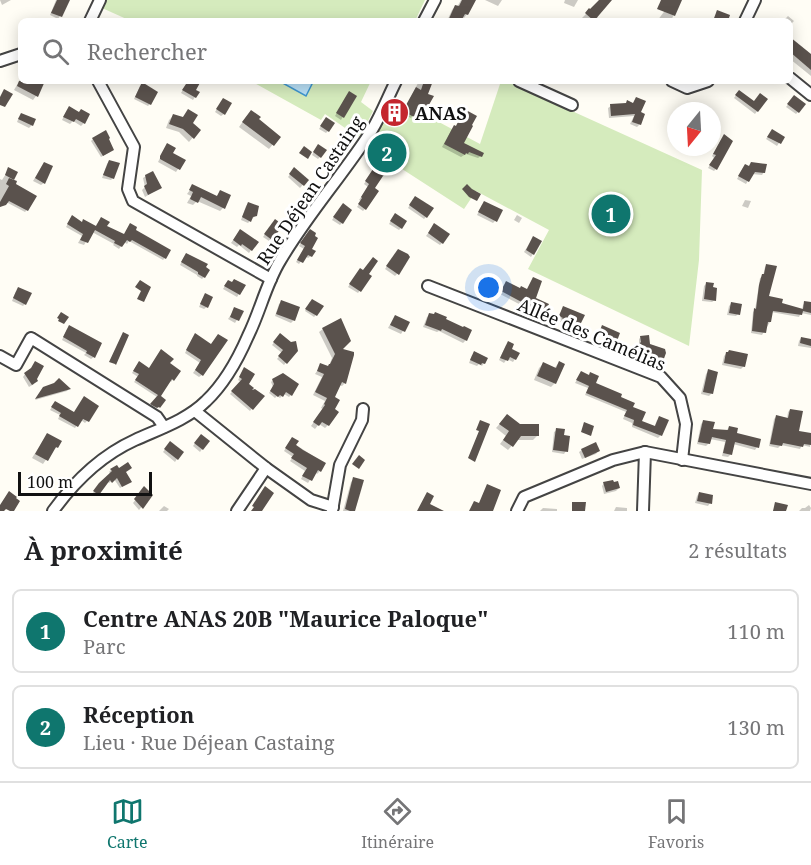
<!DOCTYPE html>
<html lang="fr">
<head>
<meta charset="utf-8">
<style>
  body { margin:0; font-family:"Noto Serif",serif; background:#f6f6f6; color:#202124 }
  .compass { position:absolute; left:667px; top:102px; width:54px; height:54px; border-radius:50%; background:#fff; box-shadow:0 3px 15px #0003; rotate:198deg }
  .scale { position:absolute; left:18px; bottom:15px; width:134px; box-sizing:border-box; padding-left:6px; border:3px solid #111; border-top:0; font-size:16px; line-height:21px; white-space:nowrap; color:#111; -webkit-text-stroke:4px #fff; paint-order:stroke }
  .you { position:absolute; left:489px; top:288px; width:21px; height:21px; margin:-15px; border:4px solid #fff; border-radius:50%; background:#1a73e8; box-shadow:0 0 0 9px #1a73e833 }
  .badge { display:grid; place-items:center; width:39px; height:39px; border-radius:50%; background:#0f766e; color:#fff; font-size:20px; font-weight:700 }
  .pin { position:absolute; translate:-50% -50%; border:3px solid #fff; box-shadow:0 2px 6px #0006 }
  .list { margin:0; padding:0; list-style:none }
  h2 { display:flex; justify-content:space-between; align-items:center; height:78px; margin:0; padding:0 24px; font-size:26px }
  h2 small { font-size:20px; font-weight:400; color:#757577 }
  .list li { display:grid; grid-template-columns:39px 1fr auto; gap:18px; align-items:center; box-sizing:border-box; height:84px; margin:0 12px 12px; padding:0 12px; border:2px solid #e0e0e0; border-radius:9px }
  .list b { display:block; font-size:22px; white-space:nowrap }
  .list p { margin:0; font-size:20px; white-space:nowrap; color:#757577 }
  .list em { font-size:20px; font-style:normal; color:#757577 }
  .icon { flex:none; width:33px; height:33px; fill:none; stroke:currentColor; stroke-width:2; stroke-linecap:round; stroke-linejoin:round }
  .map { position:relative; flex:none; width:811px; height:511px; overflow:hidden }
  .search { position:absolute; background:#fff; box-shadow:0 3px 15px #0003; left:18px; right:18px; top:18px; height:66px; display:flex; align-items:center; gap:15px; box-sizing:border-box; padding:0 21px; border-radius:9px; color:#757577; font-size:22px }
  .sheet { height:270px; background:#fff }
  nav { display:flex; justify-content:space-around; align-items:center; box-sizing:border-box; height:84px; border-top:2px solid #e0e0e0; background:#fff; font-size:16px; color:#757577 }
  nav a { display:grid; justify-items:center; gap:3px }
  nav .on { color:#0f766e }
  .map>svg:first-child { display:block }
  .green { fill:#d5ebbd }
  .water { fill:#b9e0f7; stroke:#3f96cf; stroke-width:1.5 }
  .shadow { fill:#0003 }
  .building { fill:#5a524d }
  .lines { fill:none; stroke-linecap:round; stroke-linejoin:round }
  .minor-casing { stroke:#444; stroke-width:14 }
  .minor { stroke:#fff; stroke-width:10 }
  .labels { text-anchor:middle; dominant-baseline:central; stroke-width:6; stroke-linejoin:round; paint-order:stroke }
  .poi-label { font-size:18px; font-weight:bold; fill:#111; stroke:#fff; text-anchor:start }
  .street-label { font-size:18px; fill:#111; stroke:#fff }
</style>
</head>
<body>
<div class="map">
<svg width="811" height="511" viewBox="0 0 811 511">
  <rect width="100%" height="100%" fill="#fffdf5"/>
  <g class="green">
    <path d="M106 0H425L415 21H131L102 8Z"/>
    <path d="M251 81H371L361 102 373 111 363 131 358 137 325 114 321 120Z"/>
    <path d="M501 81H506L702 170 699 260 689 346 528 269 549 230 476 191 464 209 368 147 394 98 480 144Z"/>
  </g>
  <path class="water" d="M279 81H307L312 84 306 96Z"/>
  <g class="shadow">
    <path d="M0 0H11L2 5Z"/>
    <path d="M56 0H67L60 16 58 19 50 15Z"/>
    <path d="M461 0H471L467 14 464 18 462 17 460 21H447L452 10 456 6 457 7Z"/>
    <path d="M485 0H502L498 6Z"/>
    <path d="M565 0H578L574 7 564 3Z"/>
    <path d="M600 0H608L597 17 599 19 598 21H586L582 18Z"/>
    <path d="M673 0H680L671 21H657Z"/>
    <path d="M788 16 794 21 790 25V21H783Z"/>
    <path d="M790 39 811 57V76L790 59Z"/>
    <path d="M21 78V81H44L36 96 33 100 14 90Z"/>
    <path d="M188 81H199L194 91 195 97 193 100 181 93Z"/>
    <path d="M419 81H430L426 94 425 109 423 111 417 108 411 118 393 110 398 103 406 107Z"/>
    <path d="M140 86 150 104 148 106 134 99Z"/>
    <path d="M737 94 754 102 766 99 755 114 734 98Z"/>
    <path d="M347 95 355 96 341 120 335 116Z"/>
    <path d="M794 97 798 112 796 114 786 107Z"/>
    <path d="M223 99 224 114 221 116 215 112Z"/>
    <path d="M611 106 639 113 640 124 637 127 630 124 634 116 609 118 608 108Z"/>
    <path d="M67 110 79 113 84 123 81 126 73 121 70 124 62 120Z"/>
    <path d="M188 111 191 123 199 130 189 142 179 132 166 128 169 120 173 116 182 118Z"/>
    <path d="M247 116 257 119 279 137 269 149 239 127Z"/>
    <path d="M19 117 32 125 29 128 17 122Z"/>
    <path d="M460 120 462 143 481 156 478 158 466 154 461 157 442 147 452 129 455 127Z"/>
    <path d="M324 121 328 131 326 133 319 129Z"/>
    <path d="M770 133 783 137 777 146 766 139Z"/>
    <path d="M722 138 716 169 714 171 708 168 714 158 712 156Z"/>
    <path d="M93 139 110 152 101 157 91 141Z"/>
    <path d="M379 146 397 150 387 162 374 153Z"/>
    <path d="M165 148 171 153 184 160 176 172 158 162Z"/>
    <path d="M316 148 320 157 318 159 312 155Z"/>
    <path d="M109 161 113 178 111 180 102 178 107 164Z"/>
    <path d="M42 166 44 183 41 185 33 181Z"/>
    <path d="M743 168 764 172 762 175 752 174 746 184 737 179Z"/>
    <path d="M9 169 16 172 12 181 27 210 25 212 6 202 0 207V179L2 180Z"/>
    <path d="M373 170V188L365 209 363 211 357 207 361 201 359 200 368 187 364 184Z"/>
    <path d="M292 172 307 180 300 188 288 177Z"/>
    <path d="M146 176 160 188 145 197 142 190 145 187 143 178Z"/>
    <path d="M193 186 216 197 220 192 223 208 220 211 197 201 193 205 187 203 191 196 187 194Z"/>
    <path d="M413 200 426 217 424 219 408 208Z"/>
    <path d="M745 200 751 201 748 208 742 206Z"/>
    <path d="M249 203 255 216 248 223 241 220 246 206Z"/>
    <path d="M482 205 495 221 493 223 477 215Z"/>
    <path d="M341 207 342 223 340 225 332 220Z"/>
    <path d="M517 215 522 218 519 223 514 220Z"/>
    <path d="M393 217 401 228 399 230 389 224Z"/>
    <path d="M70 220 95 227 99 221 105 226 123 235 134 231 165 258 163 260 129 241 127 244 124 242 119 249 113 245 114 244 92 232 84 245 78 243 82 236 66 227Z"/>
    <path d="M272 224 271 239 269 241 263 237Z"/>
    <path d="M432 228 442 243 440 245 426 236Z"/>
    <path d="M238 233 251 250 249 253 239 245 237 247 231 243Z"/>
    <path d="M308 233 311 256 308 258 305 256 299 264 296 262 304 249 299 246Z"/>
    <path d="M531 241 533 254 531 257 524 252Z"/>
    <path d="M396 253 397 274 395 276 385 269Z"/>
    <path d="M184 257 204 277 202 279 197 276V275L180 265Z"/>
    <path d="M767 265V297L780 305 802 310 803 305 805 303 811 304V315L801 313 799 317 771 312 770 322 762 335 751 333 753 312 755 310 760 278 763 276 765 267Z"/>
    <path d="M358 272H363L370 277 358 293 348 287Z"/>
    <path d="M226 284 239 294 237 297 223 289Z"/>
    <path d="M706 284 715 300 712 302 702 301 704 286Z"/>
    <path d="M504 285 520 289 534 298 543 313 540 315 500 294Z"/>
    <path d="M16 291 25 304 23 306 12 301Z"/>
    <path d="M203 298 207 307 204 309 199 307Z"/>
    <path d="M282 302 294 320 291 323 275 316 279 304Z"/>
    <path d="M310 302 316 315 314 317 305 311Z"/>
    <path d="M731 304 738 314 736 316 727 315 729 306Z"/>
    <path d="M563 308 579 324 577 327 568 323 567 324 560 322 561 320 557 318Z"/>
    <path d="M235 309 242 312 235 323 228 319Z"/>
    <path d="M430 314 470 331 466 340 463 343 439 331 437 332 423 327 427 317Z"/>
    <path d="M395 316 408 323 401 334 388 328Z"/>
    <path d="M602 327 618 334 613 343 597 335Z"/>
    <path d="M67 329 94 357 91 359 84 355 86 353 62 340Z"/>
    <path d="M323 329 341 350 345 383 342 386 339 385 333 398 328 425 325 428 319 424 315 429 311 426 323 409 321 408 325 401 313 395 322 377 315 374 321 365 329 366 332 358 319 332Z"/>
    <path d="M280 335 296 350 284 365 277 359 282 353 272 345Z"/>
    <path d="M193 337 211 346 202 375 199 377 193 373 200 363 185 353Z"/>
    <path d="M641 337 649 345 661 363 658 365 646 360 640 352V347L638 346 639 345V339Z"/>
    <path d="M801 338 811 340V348L798 346 799 341Z"/>
    <path d="M506 345 510 350 515 359 513 362 507 359 504 363 499 360Z"/>
    <path d="M726 354 744 366 741 369 722 365 724 356Z"/>
    <path d="M472 355 484 363 482 366 479 364 477 366 469 363Z"/>
    <path d="M559 362 555 383 551 387 534 380 539 368 543 364 554 369Z"/>
    <path d="M168 364 179 371 171 382 169 380 159 396 164 400 154 409 150 407 157 397 134 382 138 377 132 373 137 365 149 370Z"/>
    <path d="M243 371 247 385V394L262 396 250 411 230 394 241 382 238 380Z"/>
    <path d="M708 371 712 393 709 396 701 394 706 374Z"/>
    <path d="M581 373 594 383 619 398 640 422 654 428 657 420 667 421 660 436 658 438 632 427V423L623 419 626 412 585 395 588 388 575 383Z"/>
    <path d="M25 374 34 384 29 387 23 377Z"/>
    <path d="M273 380 291 395 289 397 284 394 280 398 277 396 275 398 269 393 273 387 271 382Z"/>
    <path d="M69 389 67 391 35 400 41 391Z"/>
    <path d="M53 405 87 421 85 423 81 420 75 428 58 419 60 415 50 410Z"/>
    <path d="M790 410 797 432 811 435 810 447 802 445 800 449 781 445 778 448 769 446 774 419 776 417 787 419 788 412Z"/>
    <path d="M503 420 537 436 533 440H517L508 450 500 444 506 436 496 428Z"/>
    <path d="M703 422 712 430H727L729 427 735 434 757 447 755 450 733 444 731 454 728 457 722 456 725 442 710 439 709 443 706 446 697 444 701 424Z"/>
    <path d="M557 430 566 451 564 454 552 452 554 432Z"/>
    <path d="M48 435 57 447 52 451 43 464 32 458 44 439Z"/>
    <path d="M199 438 208 441 200 452 193 446Z"/>
    <path d="M290 441 324 463 320 471 317 474 315 472 308 483 301 479 305 471 290 461 293 457 284 451Z"/>
    <path d="M170 443 177 459 175 462 163 452Z"/>
    <path d="M582 450 598 451 596 454 582 459 579 452Z"/>
    <path d="M111 470 124 473 128 483 120 488 114 479 109 483 107 481 96 496 92 494 111 474 109 472Z"/>
    <path d="M354 479V511H343L351 482Z"/>
    <path d="M604 483H613L619 488 616 491 604 494 602 486Z"/>
    <path d="M144 489 151 496 139 510 133 503Z"/>
    <path d="M699 493 710 503 708 506 695 503 697 496Z"/>
    <path d="M809 505 811 508 810 511H799L802 508H805Z"/>
    <path d="M164 506 169 509 167 511H159Z"/>
    <path d="M616 507 627 508V511H614Z"/>
    <path d="M543 508 557 509V511H540Z"/>
  </g>
  <g class="building">
    <path d="M57 0H70L62 17 51 13Z"/>
    <path d="M462 0H476L468 15 465 14 461 21H448L455 5 459 6Z"/>
    <path d="M599 0H612L594 21 585 13 589 8 590 9Z"/>
    <path d="M661 0H682L675 16 657 9Z"/>
    <path d="M717 10 730 15 728 21H713Z"/>
    <path d="M790 37 811 54V70L790 52Z"/>
    <path d="M19 81H45L38 97 17 86Z"/>
    <path d="M188 81H201L196 90 200 92 196 98 182 90Z"/>
    <path d="M424 81H433L428 94 434 96 426 110 420 106 414 117 395 107 398 101 406 105 416 87 421 90Z"/>
    <path d="M142 82 158 92 151 105 135 97Z"/>
    <path d="M4 89 13 94 5 107 0 105V97Z"/>
    <path d="M739 90 754 101 760 93 768 99 758 112 735 95Z"/>
    <path d="M349 91 357 96 344 118 336 113Z"/>
    <path d="M794 95 806 104 799 113 787 104Z"/>
    <path d="M636 97 646 101 641 112 645 114 641 125 632 122 635 114 611 116 610 104 626 103 627 100 633 103Z"/>
    <path d="M223 98 232 103 225 115 216 109Z"/>
    <path d="M69 106 79 112 81 109 90 114 85 124 76 119 74 122 63 117Z"/>
    <path d="M188 109 198 115 193 123 201 130 194 139 183 129 169 124 173 114 183 117Z"/>
    <path d="M251 110 261 117 259 119 281 137 274 146 242 122Z"/>
    <path d="M466 110 477 116 472 125 473 126 464 143 484 153 482 157 469 152 468 154 466 153 465 155 444 144 454 125 456 126 460 118 461 119Z"/>
    <path d="M21 113 36 119 33 126 18 119Z"/>
    <path d="M326 117 335 123 329 132 320 126Z"/>
    <path d="M772 129 785 137 781 144 767 137Z"/>
    <path d="M106 130 110 138 109 139 114 150 103 156 92 138Z"/>
    <path d="M724 134 733 141 717 170 709 165 716 155 713 154Z"/>
    <path d="M381 142 388 147 390 143 399 149 391 160 375 150Z"/>
    <path d="M167 143 176 148 173 153 186 160 180 170 160 159V156Z"/>
    <path d="M318 144 327 150 321 158 313 152Z"/>
    <path d="M304 146 312 152 308 159 299 153Z"/>
    <path d="M109 160 120 163 114 179 103 175Z"/>
    <path d="M44 162 53 166 45 184 35 178Z"/>
    <path d="M751 162 767 164 765 173 755 172 749 182 738 176 745 164 749 166Z"/>
    <path d="M375 166 385 173 375 188 379 191 366 210 358 204 362 198 361 197 369 184 365 181Z"/>
    <path d="M8 167 18 172 14 180 5 175Z"/>
    <path d="M294 167 309 180 304 186 289 174Z"/>
    <path d="M153 171 162 188 148 195 144 186 147 184 145 175Z"/>
    <path d="M9 178 17 181 16 184 37 196 28 211 9 201 6 205 0 207V202L9 186 6 184Z"/>
    <path d="M192 184 217 196 220 190 231 195 225 209 201 197 198 203 190 199 193 192 189 190Z"/>
    <path d="M467 184 472 189 481 194 477 201 469 197 462 189Z"/>
    <path d="M415 196 434 208 427 218 409 205Z"/>
    <path d="M484 201 503 210 497 222 478 212Z"/>
    <path d="M248 202 259 206 257 216 253 217 251 222 242 217Z"/>
    <path d="M343 203 352 210 343 224 333 217Z"/>
    <path d="M395 213 407 221 402 229 390 221Z"/>
    <path d="M72 215 82 222 83 219 96 226 101 217 110 222 107 226 124 234 130 223 137 227 136 230 171 250 166 259 132 240 130 242 127 240 122 247 114 243 115 241 95 230 88 243 80 240 83 234 67 224Z"/>
    <path d="M275 219 283 225 272 240 264 234Z"/>
    <path d="M434 223 450 234 443 244 428 233Z"/>
    <path d="M240 229 259 242 252 251 242 244 241 246 233 240Z"/>
    <path d="M310 229 316 233 315 236 318 238 312 249 316 251 312 257 308 255 303 263 297 260 305 246 300 243Z"/>
    <path d="M533 236 542 241 534 255 526 250Z"/>
    <path d="M398 249 408 254 410 257 399 275 386 266Z"/>
    <path d="M186 253 208 264 206 267 210 270 205 278 198 274V272L181 262Z"/>
    <path d="M373 257 378 261 369 274 372 276 361 292 349 284 360 268 363 270Z"/>
    <path d="M766 264 777 266 769 296 783 299 782 303 803 309 804 301 811 302V313L803 311 802 315 773 311 771 322H768L766 333 752 331 754 308 756 309 759 285 762 274H764Z"/>
    <path d="M533 277 542 281 536 298 549 304 544 314 501 291 506 281 520 288 521 286 527 289Z"/>
    <path d="M234 279 246 285 240 295 224 286 228 280 232 282Z"/>
    <path d="M140 280 151 287 144 302 137 299 141 291 135 287Z"/>
    <path d="M706 282 714 283 713 287 717 288 716 301 704 299Z"/>
    <path d="M18 287 32 293 26 305 13 298Z"/>
    <path d="M205 293 213 297 208 308 200 304Z"/>
    <path d="M312 299 324 306 317 316 305 309Z"/>
    <path d="M281 300 300 307 295 321 276 314Z"/>
    <path d="M731 302 742 304 740 315 729 313Z"/>
    <path d="M563 306 585 315 580 325 571 321 570 323 562 319 563 318 559 316Z"/>
    <path d="M234 307 244 311 239 321 230 317Z"/>
    <path d="M61 312 69 317 64 324 58 321 59 319 57 318Z"/>
    <path d="M435 312 447 317 446 319 463 327 464 326 472 330 467 341 442 329 441 331 425 325 429 313 434 314Z"/>
    <path d="M395 315 410 322 405 332 390 325Z"/>
    <path d="M341 318 351 341 343 349 354 352V355L346 384 342 382 335 397 340 400 335 409 339 412 329 426 322 422 319 426 313 422 325 405 324 404 327 398 315 392 324 374 317 371 320 363 328 366 329 364H330L335 354 322 328Z"/>
    <path d="M69 325 102 343 95 358 86 353 87 351 63 337Z"/>
    <path d="M602 325 620 333 617 341 599 333Z"/>
    <path d="M123 332 129 335 116 365 115 364 109 362Z"/>
    <path d="M195 333 211 344 218 334 228 340 203 376 195 370 201 360 186 350Z"/>
    <path d="M280 333 291 342 296 341 298 351 287 364 278 356 283 350 273 342Z"/>
    <path d="M649 335 650 344 665 349 666 353 662 364 648 358 642 350 641 345 639 344 641 342 640 336Z"/>
    <path d="M801 337 811 339V346L800 343Z"/>
    <path d="M508 341 514 344 512 349 520 353 516 360 510 357 508 361 500 358Z"/>
    <path d="M161 349 174 359 170 363 181 371 174 381 172 379 161 396 166 400 160 408 159 407 157 408 150 404 158 395 135 380 139 374 133 371 139 361 149 368Z"/>
    <path d="M729 350 748 354 745 367 724 363 726 352H728Z"/>
    <path d="M474 351 488 358 485 364 482 363 481 365 470 360Z"/>
    <path d="M35 361 44 366 37 379 38 381 32 385 24 373 31 368Z"/>
    <path d="M559 361 565 364 556 384 537 376 543 362 556 368Z"/>
    <path d="M244 367 255 374 249 384 254 388 252 390 255 389 265 396 253 410 231 391 242 379 239 377Z"/>
    <path d="M708 369 718 372 713 394 703 392Z"/>
    <path d="M581 371 589 375 590 372 599 376 596 383 622 394 621 397 635 403 633 407 646 412 642 421 655 426 659 416 669 420 662 436 633 425 634 420 624 416 627 410 586 393 589 386 576 380Z"/>
    <path d="M283 373 299 384 292 396 286 392 283 397 280 395 278 397 270 391 274 384 272 379Z"/>
    <path d="M59 378 71 389 35 399 43 387 54 383Z"/>
    <path d="M84 396 99 406 89 422 83 419 78 427 59 416 61 413 51 407 55 401 74 412Z"/>
    <path d="M790 409 803 411 799 431 811 433V445L804 444 803 447 783 443 782 446 770 444 776 415 788 418Z"/>
    <path d="M507 414 520 424H539V436H521L513 447 503 440 509 431 499 424Z"/>
    <path d="M480 420 490 424 475 462 468 458 479 431 476 430Z"/>
    <path d="M703 420 715 422 713 429 728 430 729 426 738 428 737 433 761 439 759 448 735 442 732 455 723 453 726 440 712 437 710 444 698 442Z"/>
    <path d="M584 422 594 426 591 436 581 432Z"/>
    <path d="M556 428 565 429 564 435 570 436 568 452 553 450Z"/>
    <path d="M47 433 62 441 58 448 56 447 48 461 35 454Z"/>
    <path d="M201 434 210 441 203 450 194 443Z"/>
    <path d="M292 437 299 441 296 445 303 450 326 463 321 472 318 470 312 481 302 476 307 468 291 458 294 454 285 448Z"/>
    <path d="M170 441 184 452 178 460 164 449Z"/>
    <path d="M596 442 600 451 585 458 581 449Z"/>
    <path d="M359 455 365 460 359 469 352 464Z"/>
    <path d="M128 462 132 468 126 472 132 482 122 487 117 478 112 483 110 480 99 495 93 491 99 483 112 471 110 469 117 465 119 468Z"/>
    <path d="M353 477 364 480 355 511H350L345 509Z"/>
    <path d="M613 480 614 482 618 481 620 488 606 492 603 482Z"/>
    <path d="M487 484 501 490 493 511H469L474 501 479 503Z"/>
    <path d="M144 486 153 495 143 509 134 499Z"/>
    <path d="M265 486 274 493 262 511H251L254 507 252 506Z"/>
    <path d="M9 491 17 497 16 498 20 501 14 511H10L6 509 4 511H0V505Z"/>
    <path d="M427 492 434 496 430 504 444 511H417Z"/>
    <path d="M699 492 713 495 712 504 697 501Z"/>
    <path d="M572 502H586L585 511H572Z"/>
    <path d="M775 502 788 505 786 511H773Z"/>
  </g>
  <g class="lines">
    <defs>
      <g id="minor">
        <path d="M90 21 100 0"/>
        <path d="M424 21 435 0"/>
        <path d="M745 21 755 0"/>
        <path d="M0 61 21 54"/>
        <path d="M790 78 811 95"/>
        <path d="M98 81 134 147 128 189 133 201 271 279"/>
        <path d="M519 81 572 105"/>
        <path d="M672 81 687 88 708 81"/>
        <path d="M428 286 661 377 680 398 686 424 682 460"/>
        <path d="M0 356 16 365 31 338 157 417 164 427"/>
        <path d="M195 411 266 468 311 500 333 507"/>
        <path d="M645 452 811 484"/>
        <path d="M53 511C74 482 102 455 135 440 159 429 187 420 206 401 224 384 238 359 248 336 260 312 266 284 280 261 307 215 343 175 372 130 381 115 388 97 396 81"/>
        <path d="M237 511 266 468"/>
        <path d="M332 511 340 465 362 420 363 409"/>
        <path d="M517 511 524 497 613 460 645 452 643 511"/>
      </g>
    </defs>
    <use href="#minor" class="minor-casing"/>
    <use href="#minor" class="minor"/>
  </g>
  <defs>
    <symbol id="building-disc" viewBox="-11 -11 22 22"><circle r="9.5" fill="#c4262e" stroke="#fff"/><path d="M-4-6H4V6H1V3H-1V6H-4ZM-2.5-4.3h1.7v1.8h-1.7ZM.8-4.3h1.7v1.8H.8ZM-2.5-1h1.7V.8h-1.7ZM.8-1h1.7V.8H.8Z" fill="#fff"/></symbol>
  </defs>
  <g fill-rule="evenodd">
    <use href="#building-disc" x="378" y="96" width="33" height="33"/>
  </g>
  <g class="labels">
    <g class="poi-label">
      <text x="415" y="113">ANAS</text>
    </g>
    <g class="street-label">
      <text transform="translate(310 190) rotate(-56)">Rue Déjean Castaing</text>
      <text transform="translate(592 334) rotate(23)">Allée des Camélias</text>
    </g>
  </g>
</svg>
<svg class="compass" viewBox="-18 -18 36 36"><path d="M0-13l5 13h-10z" fill="#e53935"/><path d="M0 13l5-13h-10z" fill="#757577"/></svg>
<div class="scale">100 m</div>
<div class="you"></div>
<div class="pin badge" style="left:611px;top:214px">1</div>
<div class="pin badge" style="left:387px;top:153px">2</div>
<div class="search"><svg class="icon" aria-label="search" viewBox="0 0 24 24"><circle cx="10" cy="10" r="6"/><path d="M15 15l6 6"/></svg>Rechercher</div>
</div>
<section class="sheet">
<h2>À proximité<small>2 résultats</small></h2>
<ul class="list">
<li><span class="badge">1</span><div><b>Centre ANAS 20B &quot;Maurice Paloque&quot;</b><p>Parc</p></div><em>110 m</em></li>
<li><span class="badge">2</span><div><b>Réception</b><p>Lieu · Rue Déjean Castaing</p></div><em>130 m</em></li>
</ul>
</section>
<nav>
<a class="on"><svg class="icon" aria-label="map" viewBox="0 0 24 24"><path d="M3 6l6-2 6 2 6-2v14l-6 2-6-2-6 2zM9 4v14M15 6v14"/></svg>Carte</a>
<a><svg class="icon" aria-label="directions" viewBox="0 0 24 24"><path d="M12 3l9 9-9 9-9-9zM9 14v-3h6M13 9l2 2-2 2"/></svg>Itinéraire</a>
<a><svg class="icon" aria-label="saved" viewBox="0 0 24 24"><path d="M7 4h10v16l-5-4-5 4z"/></svg>Favoris</a>
</nav>
</body>
</html>
